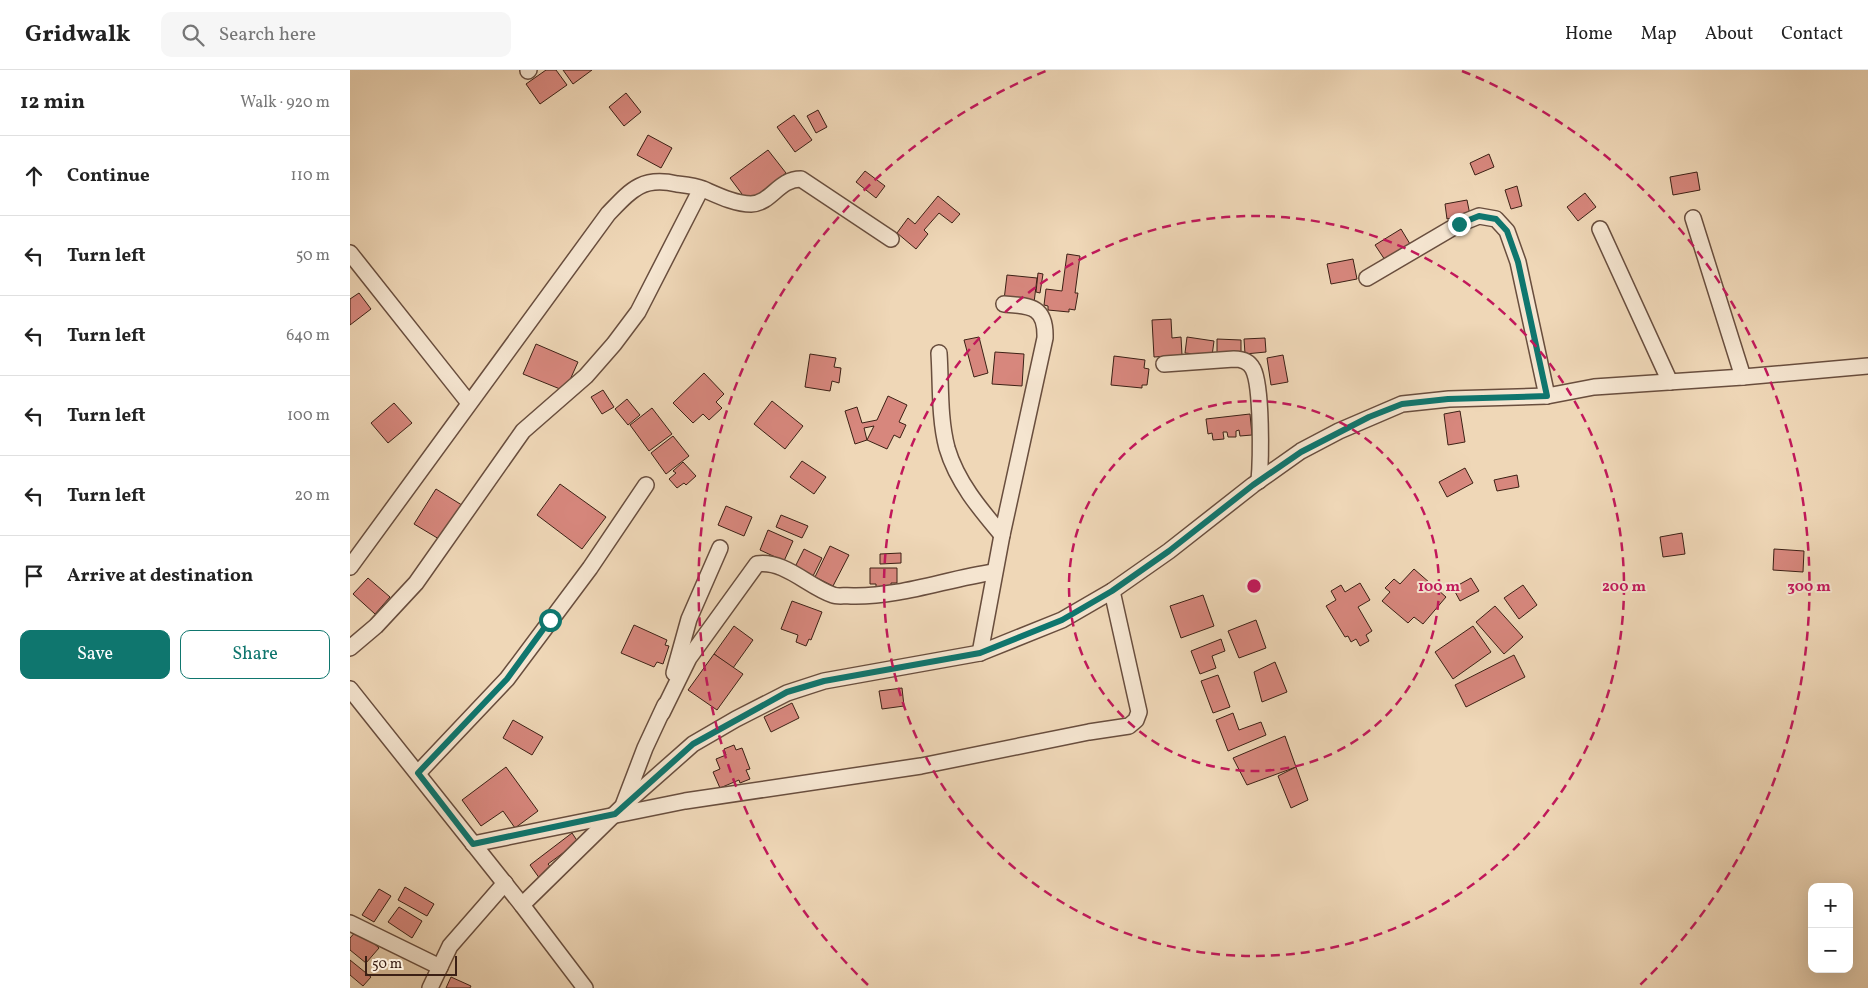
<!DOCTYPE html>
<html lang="en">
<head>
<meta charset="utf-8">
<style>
  body { margin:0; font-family:Vollkorn,serif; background:#f6f6f6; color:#222 }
  .controls { position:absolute; right:15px; bottom:15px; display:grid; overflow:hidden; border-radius:10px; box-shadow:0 5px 20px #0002 }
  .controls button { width:45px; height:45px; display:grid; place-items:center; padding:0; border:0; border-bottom:1px solid #e0e0e0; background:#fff; color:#222; font:25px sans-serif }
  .scale { position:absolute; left:15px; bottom:12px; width:92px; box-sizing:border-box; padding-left:5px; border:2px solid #3c2015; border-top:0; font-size:14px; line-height:18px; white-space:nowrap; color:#3c2015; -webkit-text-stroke:4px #f5e5d0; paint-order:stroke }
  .stop { position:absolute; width:15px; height:15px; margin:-11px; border:4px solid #0f766e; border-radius:50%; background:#fff }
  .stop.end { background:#0f766e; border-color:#fff; box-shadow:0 1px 5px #0008 }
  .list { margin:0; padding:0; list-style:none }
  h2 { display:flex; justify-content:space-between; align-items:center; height:65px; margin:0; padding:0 20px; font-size:21px }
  h2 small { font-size:16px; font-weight:400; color:#767676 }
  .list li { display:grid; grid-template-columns:32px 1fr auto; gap:15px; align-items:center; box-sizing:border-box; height:80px; padding:0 20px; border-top:1px solid #e0e0e0 }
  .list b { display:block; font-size:19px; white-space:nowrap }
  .list em { font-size:16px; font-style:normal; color:#767676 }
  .actions { display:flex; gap:10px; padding:15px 20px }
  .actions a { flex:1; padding:11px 0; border:1px solid #0f766e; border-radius:10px; text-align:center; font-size:18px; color:#0f766e }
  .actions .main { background:#0f766e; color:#fff }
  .icon { flex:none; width:28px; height:28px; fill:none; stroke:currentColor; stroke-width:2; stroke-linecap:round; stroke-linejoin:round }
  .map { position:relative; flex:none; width:1518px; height:918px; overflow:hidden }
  header { display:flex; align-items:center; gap:30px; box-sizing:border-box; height:70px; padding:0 25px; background:#fff; border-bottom:1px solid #e0e0e0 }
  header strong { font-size:24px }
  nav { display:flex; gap:28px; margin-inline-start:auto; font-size:18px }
  .search { width:350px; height:45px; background:#f6f6f6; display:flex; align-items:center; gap:12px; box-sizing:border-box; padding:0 18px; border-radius:10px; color:#767676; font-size:19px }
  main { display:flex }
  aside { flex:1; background:#fff }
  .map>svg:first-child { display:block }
  .building { fill:#d7877d; stroke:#3c2015 }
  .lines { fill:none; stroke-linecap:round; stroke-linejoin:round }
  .minor-casing { stroke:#694e3e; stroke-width:18 }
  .minor { stroke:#f5e5d0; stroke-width:15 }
  .route { stroke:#0f766e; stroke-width:6 }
  .ring { fill:none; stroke:#c2185b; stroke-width:2.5; stroke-dasharray:9 6 }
  .centre { fill:#c2185b; stroke:#f5e5d0; stroke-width:2.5 }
  .ring-label { font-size:15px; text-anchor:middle; font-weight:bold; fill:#c2185b; stroke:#f5e5d0; stroke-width:4; stroke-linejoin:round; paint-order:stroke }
</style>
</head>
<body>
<header>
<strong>Gridwalk</strong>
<div class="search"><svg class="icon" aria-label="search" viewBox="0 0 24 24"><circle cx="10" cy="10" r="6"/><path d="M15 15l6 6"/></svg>Search here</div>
<nav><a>Home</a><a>Map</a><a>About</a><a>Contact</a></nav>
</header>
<main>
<aside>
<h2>12 min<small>Walk · 920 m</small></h2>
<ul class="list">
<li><svg class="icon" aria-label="ahead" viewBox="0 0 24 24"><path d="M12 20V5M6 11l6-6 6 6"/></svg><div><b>Continue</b></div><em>110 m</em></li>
<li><svg class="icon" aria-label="left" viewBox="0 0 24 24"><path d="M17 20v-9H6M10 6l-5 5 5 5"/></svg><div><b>Turn left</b></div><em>50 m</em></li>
<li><svg class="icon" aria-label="left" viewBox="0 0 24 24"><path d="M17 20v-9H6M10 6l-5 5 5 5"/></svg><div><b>Turn left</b></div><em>640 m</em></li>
<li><svg class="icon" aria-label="left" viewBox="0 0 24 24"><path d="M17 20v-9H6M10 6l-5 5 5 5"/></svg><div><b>Turn left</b></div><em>100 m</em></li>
<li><svg class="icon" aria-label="left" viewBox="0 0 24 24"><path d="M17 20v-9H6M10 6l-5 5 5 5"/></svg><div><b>Turn left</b></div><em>20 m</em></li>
<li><svg class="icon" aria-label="arrive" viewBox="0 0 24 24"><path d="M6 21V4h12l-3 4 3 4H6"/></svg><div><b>Arrive at destination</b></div></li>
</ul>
<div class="actions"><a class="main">Save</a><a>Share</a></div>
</aside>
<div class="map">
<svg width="1518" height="918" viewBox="0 0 1518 918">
  <rect width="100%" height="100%" fill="#efd7b7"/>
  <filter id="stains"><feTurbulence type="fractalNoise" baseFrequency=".004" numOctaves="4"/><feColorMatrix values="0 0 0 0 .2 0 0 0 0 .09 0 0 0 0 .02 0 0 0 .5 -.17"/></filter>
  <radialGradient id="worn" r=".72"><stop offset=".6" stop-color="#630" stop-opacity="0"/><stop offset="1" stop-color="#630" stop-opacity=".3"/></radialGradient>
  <g class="building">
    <path d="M196 0H206L217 15 190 34 176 14Z"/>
    <path d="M213 0H242L223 14Z"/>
    <path d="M276 23 291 42 274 56 259 37Z"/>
    <path d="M468 40 477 57 466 63 457 46Z"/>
    <path d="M444 45 462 70 445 82 427 57Z"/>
    <path d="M298 65 322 78 311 98 287 85Z"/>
    <path d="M418 80 436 103 398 132 380 108Z"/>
    <path d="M1139 84 1144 97 1125 105 1120 93Z"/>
    <path d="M515 101 535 116 526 128 506 112Z"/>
    <path d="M1347 102 1350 120 1323 125 1320 107Z"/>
    <path d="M1167 116 1172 136 1161 139 1155 120Z"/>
    <path d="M1235 123 1246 137 1228 151 1217 137Z"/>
    <path d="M588 126 610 144 602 153 589 143 574 160 578 164 566 179 547 163 558 148 565 154Z"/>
    <path d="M1117 130 1120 145 1097 149 1095 134Z"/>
    <path d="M1051 159 1060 174 1035 190 1025 175Z"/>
    <path d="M717 184 730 186 725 223H728L725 240 719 239V242L698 240V236L694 235 696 219 712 221Z"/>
    <path d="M1003 189 1007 209 981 214 977 194Z"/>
    <path d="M688 203 693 204 690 223 686 222Z"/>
    <path d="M657 205 687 208 684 233 654 230Z"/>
    <path d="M9 223 21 239 0 255V229Z"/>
    <path d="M821 249 822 268 831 267 832 285 804 287 802 250Z"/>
    <path d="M629 267 638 303 624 307 614 270Z"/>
    <path d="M837 267 864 271 862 286 835 283Z"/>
    <path d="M915 268 916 282 895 284 894 269Z"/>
    <path d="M867 269 891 270V286L867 285Z"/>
    <path d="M186 274 228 292 215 321 173 304Z"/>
    <path d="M645 282 674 284 672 316 642 314Z"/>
    <path d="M460 284 486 288 484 297 491 298 489 313 482 311 480 321 455 317Z"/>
    <path d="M933 285 938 312 921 315 917 288Z"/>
    <path d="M764 286 795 290 794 298 799 299 797 315H792V318L761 315Z"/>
    <path d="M354 303 374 324 366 332 372 338 359 350 353 344 343 353 323 333Z"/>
    <path d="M253 320 264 337 252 344 241 327Z"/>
    <path d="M538 326 557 335 549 352 556 355 550 368 544 365 537 379 517 370 524 356 514 358 517 370 505 374 495 341 507 337 512 353 527 350Z"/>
    <path d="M277 329 290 345 278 355 265 339Z"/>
    <path d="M422 331 453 356 435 379 404 354Z"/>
    <path d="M44 333 62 353 38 373 21 353Z"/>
    <path d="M302 338 322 364 299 381 280 355Z"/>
    <path d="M1110 341 1115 372 1098 375 1094 344Z"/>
    <path d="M900 344 902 365 890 366 889 360 886 361V367H878L877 362H873L874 369 863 370 862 363 858 364 856 349Z"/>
    <path d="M323 366 339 386 316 404 301 383Z"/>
    <path d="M452 391 476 407 464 424 440 407Z"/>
    <path d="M333 392 346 406 336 415 334 413 327 418 319 409 326 403 323 401Z"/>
    <path d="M1115 398 1123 413 1097 427 1089 412Z"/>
    <path d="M1167 405 1169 417 1147 421 1144 410Z"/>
    <path d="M210 414 256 447 232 479 187 445Z"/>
    <path d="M86 419 115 437 94 472 64 454Z"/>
    <path d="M376 436 402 447 394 466 368 455Z"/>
    <path d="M431 445 458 456 452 468 426 457Z"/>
    <path d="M418 460 443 471 434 491 410 480Z"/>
    <path d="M1332 463 1335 484 1313 487 1310 467Z"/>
    <path d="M480 476 499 485 483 516 465 507Z"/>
    <path d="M454 479 472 488 463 506 445 497Z"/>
    <path d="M1424 479 1454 481 1453 502 1423 500Z"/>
    <path d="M551 483V493L530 494V484Z"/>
    <path d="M520 498H547V513H541V520H526V514H520Z"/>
    <path d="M1064 499 1096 527 1073 554 1064 547 1058 553 1032 531 1040 522 1035 518 1044 509 1050 514Z"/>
    <path d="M18 508 40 527 25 544 3 524Z"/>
    <path d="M1121 508 1129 521 1110 531 1103 518Z"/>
    <path d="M1010 513 1020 530 1008 537 1022 561 1016 565 1019 571 1010 576 1006 569 1001 572 998 566 995 567 976 536 986 530 981 521 991 515 995 522Z"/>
    <path d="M1173 515 1187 535 1169 549 1154 528Z"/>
    <path d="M853 525 864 556 831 568 820 536Z"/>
    <path d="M442 531 472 542 461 570 459 569 456 576 446 572 448 565 431 559Z"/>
    <path d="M1145 536 1173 567 1154 584 1126 552Z"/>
    <path d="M906 550 916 578 889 588 878 561Z"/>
    <path d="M284 555 317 570 315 575 319 576 313 594 307 592 304 597 271 583Z"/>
    <path d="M384 556 403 570 383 598 364 584Z"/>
    <path d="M1123 556 1141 582 1103 609 1085 582Z"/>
    <path d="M871 569 875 581 862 586 866 598 850 604 841 581Z"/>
    <path d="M364 584 393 604 367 640 338 620Z"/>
    <path d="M1164 585 1175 607 1116 637 1105 615Z"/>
    <path d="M925 592 937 622 912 632 904 602Z"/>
    <path d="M868 605 880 637 863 643 851 611Z"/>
    <path d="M552 618 554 636 532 639 529 621Z"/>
    <path d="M442 633 449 648 421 662 414 647Z"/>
    <path d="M883 643 889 660 911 652 916 665 878 681 866 650Z"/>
    <path d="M163 650 193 667 182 685 153 668Z"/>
    <path d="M935 666 946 697 897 715 883 688Z"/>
    <path d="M384 675 386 680 392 678 400 699 396 700 400 709 390 713 389 710 370 718 363 702 370 699 366 689 376 685 374 679Z"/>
    <path d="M156 697 188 741 165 758 153 741 131 756 112 730Z"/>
    <path d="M946 697 958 730 941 738 928 706Z"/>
    <path d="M222 763 228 772 198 794 203 800 190 809 180 795Z"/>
    <path d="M55 817 84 834 77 846 48 830Z"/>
    <path d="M29 819 41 826 24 852 12 845Z"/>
    <path d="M49 837 72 851 62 868 38 852Z"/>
    <path d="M8 859 29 878 16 893 0 880V868Z"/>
    <path d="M0 890 21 907 13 916 0 905Z"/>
    <path d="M101 907 121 916 120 918H96Z"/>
  </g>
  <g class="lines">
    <defs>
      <g id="minor">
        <path d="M178 1 179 0"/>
        <path d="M1343 148 1393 307"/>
        <path d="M1250 159 1320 312"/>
        <path d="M0 183 119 333"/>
        <path d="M1017 208 1109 154 1129 146 1146 149 1157 161 1168 192 1197 326"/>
        <path d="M589 283C591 314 589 348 597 378 607 412 630 439 652 465"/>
        <path d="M814 294 884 289C892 289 899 291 903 299 912 316 911 390 909 411"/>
        <path d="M0 497 258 144C281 120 292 106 327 114 335 115 345 116 353 119 367 125 385 134 401 134 422 133 428 109 451 109L541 169"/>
        <path d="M0 578 26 556 66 513 173 361 236 306 264 274 288 242 351 119"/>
        <path d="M630 583 652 465 695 268C696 236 681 236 654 234"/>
        <path d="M324 603 339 549 370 478"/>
        <path d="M0 619 172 835 235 918"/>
        <path d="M312 643 339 588 407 494C435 490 457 516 483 525 488 527 496 525 502 526 551 527 596 509 644 502"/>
        <path d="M68 703 157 609 240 498 296 415"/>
        <path d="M274 733 295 678 315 635"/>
        <path d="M123 774 335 731 571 696 739 662 779 656 786 650 789 642 762 521"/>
        <path d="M172 835 274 735 343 674 386 649 437 623 474 611 630 583 712 550 762 521 819 481 903 415 951 381 989 361 1052 334 1099 329 1197 326 1244 317 1393 307 1518 296"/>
        <path d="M0 853 90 897"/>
        <path d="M80 918 100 876 155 813"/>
      </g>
    </defs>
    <use href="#minor" class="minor-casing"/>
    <use href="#minor" class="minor"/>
  </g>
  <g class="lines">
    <path class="route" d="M200 550 157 609 68 703 123 774 265 744 343 674 437 622 474 611 630 583 712 550 762 521 819 481 903 415 951 382 1019 347 1052 334 1098 329 1197 326 1168 192 1157 161 1146 149 1129 146 1109 154"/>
  </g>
  <g class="ring">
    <circle cx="904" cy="516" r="185"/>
    <circle cx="904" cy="516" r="370"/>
    <path d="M518 915A555 555 0 0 1 696 1M1112 1A555 555 0 0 1 1290 915"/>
  </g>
  <circle cx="904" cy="516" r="8" class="centre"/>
  <g class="ring-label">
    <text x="1089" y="521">100 m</text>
    <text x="1274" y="521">200 m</text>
    <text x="1459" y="521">300 m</text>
  </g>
  <rect width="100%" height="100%" filter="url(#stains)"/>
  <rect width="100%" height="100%" fill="url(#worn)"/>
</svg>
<div class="controls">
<button>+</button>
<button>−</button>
</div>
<div class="scale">50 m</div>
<div class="stop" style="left:200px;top:550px"></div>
<div class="stop end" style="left:1109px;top:154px"></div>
</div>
</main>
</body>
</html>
